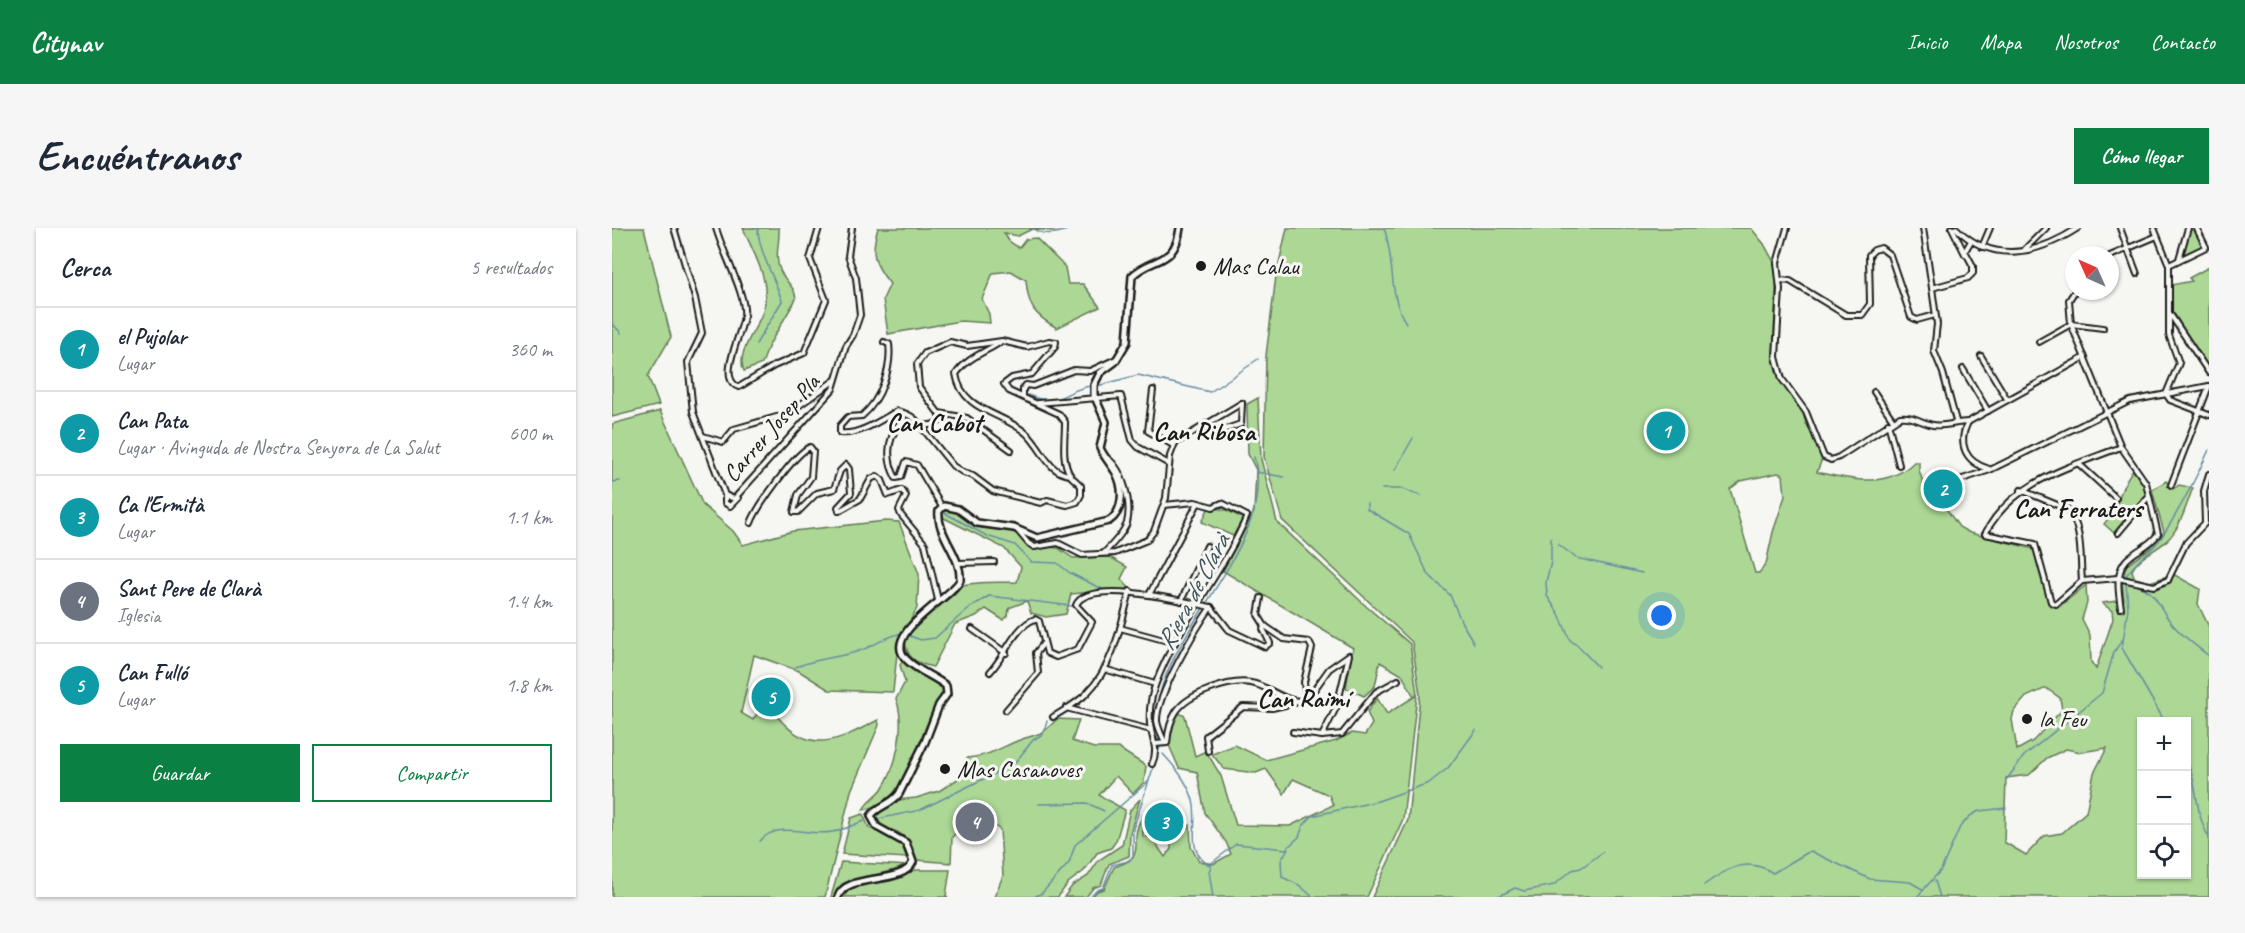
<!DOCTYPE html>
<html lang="es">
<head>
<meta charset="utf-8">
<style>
  body { margin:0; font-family:Caveat,sans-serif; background:#f6f6f7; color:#1f2937 }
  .controls { position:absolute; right:18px; bottom:18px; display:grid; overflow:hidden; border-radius:0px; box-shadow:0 2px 4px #0004 }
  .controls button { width:54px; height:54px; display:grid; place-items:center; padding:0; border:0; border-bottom:2px solid #e0e1e3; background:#fff; color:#1f2937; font:30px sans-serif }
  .compass { position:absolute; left:1453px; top:18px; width:54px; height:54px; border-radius:50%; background:#fff; box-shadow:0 2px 4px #0004; rotate:315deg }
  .you { position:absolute; left:1050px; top:388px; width:21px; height:21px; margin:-15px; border:4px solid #fff; border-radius:50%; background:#1a73e8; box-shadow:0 0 0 9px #1a73e833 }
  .badge { display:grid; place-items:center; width:39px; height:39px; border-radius:50%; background:#0b8043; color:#fff; font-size:20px; font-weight:700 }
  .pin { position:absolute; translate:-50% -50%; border:3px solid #fff; box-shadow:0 2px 6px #0006 }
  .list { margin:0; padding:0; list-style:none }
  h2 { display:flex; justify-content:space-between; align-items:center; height:78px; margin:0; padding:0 24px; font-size:26px }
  h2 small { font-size:20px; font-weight:400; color:#747a83 }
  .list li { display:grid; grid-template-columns:39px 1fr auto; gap:18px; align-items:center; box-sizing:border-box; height:84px; padding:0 24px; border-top:2px solid #e0e1e3 }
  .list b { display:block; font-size:22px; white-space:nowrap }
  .list p { margin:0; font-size:20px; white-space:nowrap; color:#747a83 }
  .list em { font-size:20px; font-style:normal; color:#747a83 }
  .actions { display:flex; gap:12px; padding:18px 24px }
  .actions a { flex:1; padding:14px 0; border:2px solid #0b8043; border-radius:0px; text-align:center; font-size:21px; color:#0b8043 }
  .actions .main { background:#0b8043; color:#fff }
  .icon { flex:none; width:33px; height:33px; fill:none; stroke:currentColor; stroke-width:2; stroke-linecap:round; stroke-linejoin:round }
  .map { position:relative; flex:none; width:1597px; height:669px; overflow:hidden; border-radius:0px }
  header { display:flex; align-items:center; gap:36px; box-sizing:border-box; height:84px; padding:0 30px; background:#0b8043; color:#fff }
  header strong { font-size:28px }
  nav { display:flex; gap:33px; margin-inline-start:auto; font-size:21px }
  .intro { display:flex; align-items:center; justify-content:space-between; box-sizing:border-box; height:144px; padding:0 36px }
  h1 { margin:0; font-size:42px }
  .button { padding:15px 27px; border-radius:0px; background:#0b8043; color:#fff; font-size:21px; font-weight:700 }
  main { display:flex; gap:36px; padding:0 36px }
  aside { flex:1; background:#fff; border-radius:0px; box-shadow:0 2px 4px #0004 }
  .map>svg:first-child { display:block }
  .green { fill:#acd795; stroke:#647a58; stroke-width:1.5; fill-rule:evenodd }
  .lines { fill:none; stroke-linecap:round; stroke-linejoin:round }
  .stream { stroke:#678da2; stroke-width:1.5 }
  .minor-casing { stroke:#1c1c1c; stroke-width:8 }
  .tertiary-casing { stroke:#1c1c1c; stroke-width:10 }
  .minor { stroke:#f6f6f2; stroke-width:4 }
  .tertiary { stroke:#f6f6f2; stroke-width:5 }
  .poi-dot { fill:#1c1c1c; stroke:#f6f6f2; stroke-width:2 }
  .labels { text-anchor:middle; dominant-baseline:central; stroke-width:6; stroke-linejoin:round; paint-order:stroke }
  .poi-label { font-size:24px; fill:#1c1c1c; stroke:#f6f6f2; text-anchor:start }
  .street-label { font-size:24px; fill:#1c1c1c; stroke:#f6f6f2 }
  .neighbourhood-label { font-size:26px; font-weight:bold; fill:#1c1c1c; stroke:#f6f6f2 }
  .water-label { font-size:26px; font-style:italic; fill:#42545f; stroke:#f6f6f2 }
</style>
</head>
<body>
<header>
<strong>Citynav</strong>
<nav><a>Inicio</a><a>Mapa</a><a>Nosotros</a><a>Contacto</a></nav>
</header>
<div class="intro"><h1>Encuéntranos</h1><a class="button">Cómo llegar</a></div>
<main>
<aside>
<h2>Cerca<small>5 resultados</small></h2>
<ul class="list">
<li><span class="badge" style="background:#0f9aa8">1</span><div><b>el Pujolar</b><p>Lugar</p></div><em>360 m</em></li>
<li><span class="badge" style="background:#0f9aa8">2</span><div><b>Can Pata</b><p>Lugar · Avinguda de Nostra Senyora de La Salut</p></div><em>600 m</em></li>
<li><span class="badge" style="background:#0f9aa8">3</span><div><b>Ca l'Ermità</b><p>Lugar</p></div><em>1.1 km</em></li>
<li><span class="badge" style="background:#6b7280">4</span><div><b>Sant Pere de Clarà</b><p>Iglesia</p></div><em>1.4 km</em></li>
<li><span class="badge" style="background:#0f9aa8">5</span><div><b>Can Fulló</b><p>Lugar</p></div><em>1.8 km</em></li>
</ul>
<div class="actions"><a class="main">Guardar</a><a>Compartir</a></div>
</aside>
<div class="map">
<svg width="1597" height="669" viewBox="0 0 1597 669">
  <rect width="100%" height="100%" fill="#f6f6f2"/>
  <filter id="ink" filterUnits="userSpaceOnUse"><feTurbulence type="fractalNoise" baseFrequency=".0167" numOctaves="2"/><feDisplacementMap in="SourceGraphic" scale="12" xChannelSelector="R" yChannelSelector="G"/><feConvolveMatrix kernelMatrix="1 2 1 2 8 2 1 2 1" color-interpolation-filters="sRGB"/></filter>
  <g filter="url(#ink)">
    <g class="green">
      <path d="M0 0H32L59 109 36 148 47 177 0 189Z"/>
      <path d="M131 0H167C168 15 162 28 168 42 173 54 183 58 184 71L157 117 150 136 132 143C123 125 146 100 151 83 160 53 142 27 131 0Z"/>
      <path d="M266 0H450L441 3 420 1 406 8 392 5 397 13 407 20 414 11 424 10 453 39 456 56H471L488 79 445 100C422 87 416 79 414 52L399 43 381 45 370 71 377 86 378 95 348 93 276 106 271 71 278 56C262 36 258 26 266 0Z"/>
      <path d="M675 0H1139L1152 16 1165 40 1161 129 1166 148 1191 185 1194 196 1197 198 1210 231 1205 244C1240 252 1275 261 1302 234H1307V242L1314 264 1331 276 1347 299 1358 305 1422 321 1437 373 1441 378 1447 379 1474 357 1475 375 1470 391 1478 407 1479 434 1484 441 1501 391 1500 383 1490 375 1512 372 1510 356 1514 338 1538 320 1552 304 1540 262 1554 253 1561 261 1567 257 1581 260C1575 274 1571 292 1562 304 1553 320 1526 327 1520 343L1523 350 1538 354 1561 346 1588 361 1586 376 1597 399V669H760L796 592 808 467 800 414 670 292 652 229 654 128 664 48ZM1166 245 1171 247 1173 268 1161 304 1154 336 1147 345H1143L1118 261 1129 253ZM1434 460 1448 470 1450 482 1421 513 1405 522 1400 491 1402 483 1414 469ZM1530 494H1574V646H1530ZM1495 520 1482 545 1474 584 1450 605 1432 608 1414 627 1392 614 1394 550 1417 547 1435 530 1454 521 1469 524Z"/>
      <path d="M1578 2H1584L1591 19 1570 29Z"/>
      <path d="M1597 39V142L1563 87 1558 84 1559 57 1580 53 1577 50Z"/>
      <path d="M646 170 649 231 665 294 755 379 798 416 805 466 801 467 790 447 768 434 763 458 752 468 734 460 741 420 611 343 642 284 644 242 636 226 635 176Z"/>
      <path d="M48 183 91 277 121 303 131 317 181 303 274 293 287 294 307 346 305 380 286 416 281 464 217 462 187 443 142 427 129 485 141 492 146 484 165 488C197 528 226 513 266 492L267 497 239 563 213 669H0V196Z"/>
      <path d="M1521 242 1532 256 1534 266 1502 305 1492 296C1509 277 1506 260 1521 242Z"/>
      <path d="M602 280 614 282 631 290 621 308 590 294 596 281Z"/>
      <path d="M331 282H340L370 300 397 302 428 318 446 320 461 330 498 329 515 339 509 351 518 361 459 366 454 386 434 389 419 385 415 373 397 380 396 388 391 392 374 381 364 388 343 396 321 439C303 435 294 430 293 411 305 396 330 365 348 358 364 353 388 355 405 354L409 339 392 320 330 289Z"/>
      <path d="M291 432C302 444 327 447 333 464 303 499 305 572 251 582 255 573 264 569 270 561 285 538 294 497 284 471L293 454 288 437Z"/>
      <path d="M805 467 791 591 755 669H480L485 663 492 661 502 639C540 627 513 615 531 588V608L540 610 553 629 559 621 558 599 578 597 579 619 587 633 601 636 619 626 614 614 593 585 585 544 567 540 556 515 565 484 573 488 583 528 594 523 609 548 624 597 678 598 721 577 717 567 681 551 672 566 654 541 644 545 612 541 600 526 623 517 654 532 724 513 740 505 753 507 760 496 755 484 765 470 775 486Z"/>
      <path d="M445 491 467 492 460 513 482 520H506L534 538 532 554 521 566 504 548 487 567 513 582 504 613 499 620 485 625 472 643 456 655 446 669H382L391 648 388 602 365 585 340 609 339 635 304 632C290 592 284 612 262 591V586L286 572 304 570 327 563 349 549 355 530C379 527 384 522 405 513 427 504 426 511 445 491Z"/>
      <path d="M528 571 518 605 517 628 497 636 489 657 481 660 474 669H452L460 658 476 648 487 632 510 617 518 582Z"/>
      <path d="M251 586 257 600 288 613 295 630 230 626 239 590Z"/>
      <path d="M229 634 297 638 230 656 224 669H219Z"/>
      <path d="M304 642H338L334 668 336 669H232L237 661Z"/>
    </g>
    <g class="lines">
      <g class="stream">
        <path d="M420 0C431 9 448 5 460 0"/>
        <path d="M772 0C783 30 776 69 794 95"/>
        <path d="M0 95 9 105"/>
        <path d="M144 116 170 73C163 51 146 22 146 0"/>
        <path d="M640 135 646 131"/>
        <path d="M485 158 526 147 598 164 638 137"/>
        <path d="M416 167C448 181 455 160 479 158"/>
        <path d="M783 242 801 210"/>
        <path d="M644 244 672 249"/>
        <path d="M0 254 8 253"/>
        <path d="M770 261H790L809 268"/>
        <path d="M755 275V281L797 306 816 346 838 367 850 395 862 415"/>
        <path d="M333 285 375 308 403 317 419 334 445 335 458 345 494 363"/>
        <path d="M939 310V334L934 354 935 368 947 386 958 412 966 418 986 439"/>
        <path d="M946 316 964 330 1030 345"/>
        <path d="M1514 348C1524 332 1539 324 1549 310 1568 282 1583 252 1597 222"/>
        <path d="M1514 354 1516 380 1510 420 1553 494"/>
        <path d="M1514 354C1550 363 1541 374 1561 397 1571 408 1585 419 1597 428"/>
        <path d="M594 376C620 333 657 282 642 229"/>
        <path d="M298 408 309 412 323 410 357 380 377 368 460 378"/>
        <path d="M184 439C205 430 226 430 247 423 263 418 273 408 291 405"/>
        <path d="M546 513C536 465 567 419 591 380"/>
        <path d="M551 526C563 539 574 552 580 569 589 594 571 621 597 637L624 616 674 621 687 609 691 598 700 588 766 573 817 555 836 540 864 502"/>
        <path d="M1574 532C1587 556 1582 586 1597 609"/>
        <path d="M1395 551 1412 528 1490 465 1502 424 1510 412"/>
        <path d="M427 576 475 575 492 583"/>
        <path d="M266 591 308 582 402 536 421 512 431 506 435 493"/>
        <path d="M148 613C167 592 195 609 220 604 231 603 242 596 252 593"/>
        <path d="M676 620 669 633 670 649 687 657 701 669"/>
        <path d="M600 636 597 643 601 669"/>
        <path d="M1323 653 1328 669"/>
        <path d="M1092 657C1114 641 1135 628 1161 645L1198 623 1258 651 1298 654 1312 662"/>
        <path d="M422 669 430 665 457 635 463 617 537 553"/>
        <path d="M478 669 485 662 491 660 500 637 517 633 521 628V601L548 519"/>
        <path d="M885 669 903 660 912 663 942 657 960 642 969 640 991 624"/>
        <path d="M1305 669 1329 642 1348 599 1358 588 1367 583 1394 580"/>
      </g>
      <defs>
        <g id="minor">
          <path d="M62 0 83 70 90 105 76 134 81 184 113 267 122 271 221 161 234 118 241 107 248 87 244 50 236 28 240 0"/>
          <path d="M104 0C110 23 135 68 132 88 130 106 104 152 127 159L162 138 192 125 214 72 198 31 207 0"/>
          <path d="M1175 0 1165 35 1168 61 1164 129 1170 151 1194 184 1212 229 1219 232 1227 229 1288 189C1301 187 1309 195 1321 197 1332 199 1344 194 1356 194"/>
          <path d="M1311 0 1320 60"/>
          <path d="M1340 0 1353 26"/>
          <path d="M1344 0C1381 37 1426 26 1466 0"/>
          <path d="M1508 0 1525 46"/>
          <path d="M1542 0 1557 37V107L1567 135 1554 166"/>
          <path d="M1370 19 1378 0"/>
          <path d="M1413 21 1434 0"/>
          <path d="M1498 28 1545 8"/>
          <path d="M1567 31 1576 0"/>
          <path d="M1557 37 1594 19 1585 1"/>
          <path d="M1168 52 1178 53 1234 87H1250L1258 76 1257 27 1262 22 1269 20 1278 27 1299 89 1305 92 1323 87"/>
          <path d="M1463 63 1457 72 1459 96 1509 219 1534 255 1546 306C1539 316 1529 320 1520 327 1502 339 1506 362 1509 380"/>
          <path d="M1558 86 1597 145"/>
          <path d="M272 114 277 116C280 140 269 172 250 188L236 189 228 198V205C246 208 269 192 285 183 293 185 303 189 307 196L341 238 352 245 361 248 381 263 429 275 435 272 455 277 465 274 469 267V258C466 254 461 251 458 247 449 231 453 213 453 194L447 186 397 163 392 156 400 150 420 146 443 119 444 114 437 113 415 119 390 113 355 118 338 114 313 125 305 136 307 159 328 187 329 192C317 203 300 193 287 196 275 212 274 232 284 250L289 249 294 234 305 237 330 279"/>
          <path d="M1427 114 1459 96 1491 100"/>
          <path d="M387 115C371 125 355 130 344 146 350 184 391 184 415 206 430 220 436 245 458 247"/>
          <path d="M1369 128 1395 171"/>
          <path d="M1351 141 1376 183"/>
          <path d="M541 162 536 203 561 217"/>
          <path d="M1262 164 1281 192"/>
          <path d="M1554 166 1558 172 1597 187"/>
          <path d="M411 168V161L414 157 421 158 462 142 478 143 504 131"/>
          <path d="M426 175 509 168 520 212 526 219 557 236"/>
          <path d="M327 185 355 190 399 222"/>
          <path d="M1344 193 1331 145 1322 123 1325 96 1320 60 1356 50 1361 45V38L1353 23 1359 13"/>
          <path d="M1356 194 1473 129"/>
          <path d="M1356 194C1345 216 1353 234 1377 241"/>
          <path d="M1276 195 1287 237"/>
          <path d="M611 202 629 196 630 175"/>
          <path d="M91 208 111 214 122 201 175 186 223 152"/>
          <path d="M1509 219C1458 239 1399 254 1373 306L1423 316 1439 374 1444 376 1470 353 1506 350 1542 358 1556 352"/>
          <path d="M1467 236 1504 270"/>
          <path d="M1559 257 1597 158"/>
          <path d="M1326 259 1378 242 1518 173 1597 158"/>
          <path d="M1409 262 1455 281C1471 297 1468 332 1470 353"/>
          <path d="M113 268V275L118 278 126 270"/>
          <path d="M139 295C145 279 183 225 198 219L201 223 199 249 186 267 182 284H186L205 265 222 261 228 243 234 237 237 241 239 265 226 279 227 283 248 271 259 251 265 248 270 252 276 267 290 262 294 268 287 282 289 287 313 316 326 372"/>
          <path d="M406 303 416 315 422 319 446 315 470 327 503 325 535 312 542 303 554 270 558 228 563 215 630 175"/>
          <path d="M1506 305 1537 268"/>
          <path d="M492 325C500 317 511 306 515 295 520 275 511 241 495 230"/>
          <path d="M346 335 382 334"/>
          <path d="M1556 352 1574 315 1593 295 1592 263 1597 246"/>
          <path d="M537 367 586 275"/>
          <path d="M649 370 646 387 653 398 672 411 697 414 700 420 692 454 694 471"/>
          <path d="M569 373 595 318"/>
          <path d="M599 379 617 402 653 419 658 415 651 401 653 398"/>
          <path d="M508 400 563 415"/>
          <path d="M360 401 394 425"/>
          <path d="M492 441 543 456"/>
          <path d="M378 444C393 428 403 398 423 391L427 393 435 425 444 429 466 421 480 394 464 377C476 349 575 374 599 379"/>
          <path d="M695 472 717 441 737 427 725 478 710 508"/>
          <path d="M454 480 539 502"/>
          <path d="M394 482 426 445 424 425 431 416"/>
          <path d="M441 489C452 482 466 475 475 465 501 439 509 397 518 363"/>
          <path d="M681 504 710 508 730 506 764 464 786 452"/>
          <path d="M553 515C550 508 546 500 545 493 544 468 584 400 599 379"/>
          <path d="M543 516 555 515C556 504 558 493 564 484 575 466 619 451 639 455 658 458 674 477 695 472"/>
          <path d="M596 523 594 508 631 479 660 480 686 474"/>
          <path d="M540 536C547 521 540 512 538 496 537 483 539 468 544 455 566 396 610 347 635 288L610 275 601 279 583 274 552 277"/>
        </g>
        <path id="tertiary" d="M226 669C234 644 291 658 301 634L294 615 265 599 259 588C265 578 279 577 287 566L313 514 327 477 335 466 334 458C322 448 305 443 294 431 269 405 340 370 348 352 350 328 324 306 327 283L332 278 346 281 365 295 402 300 425 310 497 293C512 283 512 260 504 245 499 236 492 229 488 220L494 194 482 167V157L488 145 503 134 515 114 520 48C540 28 563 39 568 0"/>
      </defs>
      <use href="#minor" class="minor-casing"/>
      <use href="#tertiary" class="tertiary-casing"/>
      <use href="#minor" class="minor"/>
      <use href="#tertiary" class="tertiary"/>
    </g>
  </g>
  <g class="poi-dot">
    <circle cx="589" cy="38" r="6"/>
    <circle cx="1415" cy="491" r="6"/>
    <circle cx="333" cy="541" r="6"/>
  </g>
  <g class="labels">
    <g class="poi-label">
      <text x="601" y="38">Mas Calau</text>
      <text x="1427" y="491">la Feu</text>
      <text x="345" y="541">Mas Casanoves</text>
    </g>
    <g class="street-label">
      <text transform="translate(159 200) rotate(-49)">Carrer Josep Pla</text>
    </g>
    <g class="neighbourhood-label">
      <text x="322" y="194">Can Cabot</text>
      <text x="592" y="203">Can Ribosa</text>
      <text x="1466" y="280">Can Ferraters</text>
      <text x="691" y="470">Can Raimí</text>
    </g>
    <g class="water-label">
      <text transform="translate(581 364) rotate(-62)">Riera de Clarà</text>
    </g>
  </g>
</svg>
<div class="controls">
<button>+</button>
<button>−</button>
<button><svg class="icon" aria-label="locate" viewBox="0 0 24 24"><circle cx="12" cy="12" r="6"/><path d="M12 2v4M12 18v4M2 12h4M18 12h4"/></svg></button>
</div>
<svg class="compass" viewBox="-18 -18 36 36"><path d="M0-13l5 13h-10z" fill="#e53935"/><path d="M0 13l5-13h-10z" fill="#747a83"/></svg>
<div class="you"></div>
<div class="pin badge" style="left:1054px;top:203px;background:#0f9aa8">1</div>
<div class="pin badge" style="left:1331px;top:261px;background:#0f9aa8">2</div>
<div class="pin badge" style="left:552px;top:594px;background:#0f9aa8">3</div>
<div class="pin badge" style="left:363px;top:594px;background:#6b7280">4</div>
<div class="pin badge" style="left:159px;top:469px;background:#0f9aa8">5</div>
</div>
</main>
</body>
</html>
